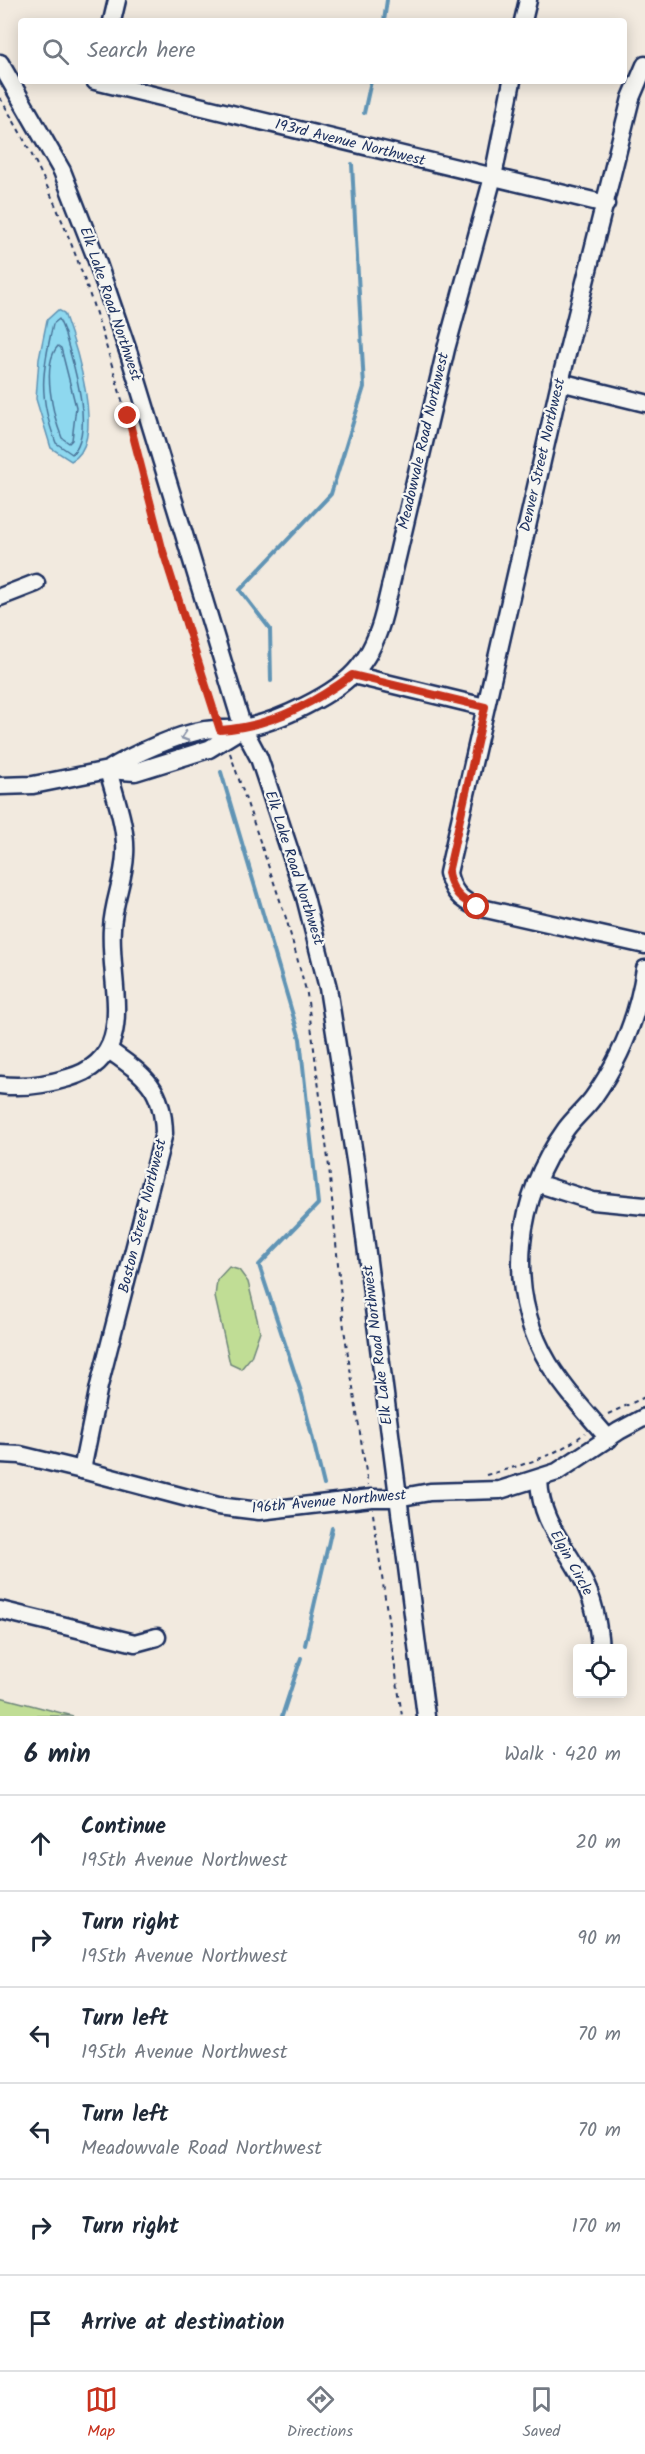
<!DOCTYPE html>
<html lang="en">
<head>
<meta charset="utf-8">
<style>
  body { margin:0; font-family:Kalam,sans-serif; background:#f6f6f7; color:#1f2937 }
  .controls { position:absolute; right:18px; bottom:18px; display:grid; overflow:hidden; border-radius:6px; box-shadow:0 3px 15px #0003 }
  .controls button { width:54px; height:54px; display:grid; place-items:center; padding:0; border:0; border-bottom:2px solid #e0e1e3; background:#fff; color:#1f2937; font:30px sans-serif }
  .stop { position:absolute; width:18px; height:18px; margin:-14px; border:4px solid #c8321e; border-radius:50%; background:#fff }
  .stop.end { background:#c8321e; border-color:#fff; box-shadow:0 2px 6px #0008 }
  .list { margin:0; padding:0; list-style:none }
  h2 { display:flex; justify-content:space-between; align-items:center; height:78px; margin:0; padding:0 24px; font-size:26px }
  h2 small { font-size:20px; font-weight:400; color:#747a83 }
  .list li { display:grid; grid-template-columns:39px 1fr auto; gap:18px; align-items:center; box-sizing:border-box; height:96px; padding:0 24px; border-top:2px solid #e0e1e3 }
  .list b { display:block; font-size:22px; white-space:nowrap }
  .list p { margin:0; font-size:20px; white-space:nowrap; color:#747a83 }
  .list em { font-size:20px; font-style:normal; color:#747a83 }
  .icon { flex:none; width:33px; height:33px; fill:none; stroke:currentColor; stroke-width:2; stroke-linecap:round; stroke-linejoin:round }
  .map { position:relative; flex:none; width:645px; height:1716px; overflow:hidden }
  .search { position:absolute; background:#fff; box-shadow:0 3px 15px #0003; left:18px; right:18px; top:18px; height:66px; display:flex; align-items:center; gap:15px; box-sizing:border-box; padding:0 21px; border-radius:6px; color:#747a83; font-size:22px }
  .sheet { height:654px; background:#fff }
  nav { display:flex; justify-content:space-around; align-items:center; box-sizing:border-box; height:84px; border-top:2px solid #e0e1e3; background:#fff; font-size:16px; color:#747a83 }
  nav a { display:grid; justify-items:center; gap:3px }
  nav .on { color:#c8321e }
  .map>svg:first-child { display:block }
  .green { fill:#c0dd95; stroke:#6e867a; stroke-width:1.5 }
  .water { fill:#8ed8ef; stroke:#6094b5; stroke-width:1.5 }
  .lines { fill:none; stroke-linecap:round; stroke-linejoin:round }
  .shore { stroke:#497398; stroke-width:1.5 }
  .stream { stroke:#6094b5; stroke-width:4 }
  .minor-casing { stroke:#1b2f5e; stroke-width:21 }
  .path { stroke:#1b2f5e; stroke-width:2; stroke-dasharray:4.5 4.5; stroke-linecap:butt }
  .minor { stroke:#f6f6f2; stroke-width:16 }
  .oneway { stroke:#8892a8 }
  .route { stroke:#c8321e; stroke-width:8 }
  .labels { text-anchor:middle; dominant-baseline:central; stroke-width:4.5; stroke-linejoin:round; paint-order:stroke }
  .street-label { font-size:15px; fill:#1b2f5e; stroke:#f6f6f2 }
</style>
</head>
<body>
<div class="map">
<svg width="645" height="1716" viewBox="0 0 645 1716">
  <rect width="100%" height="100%" fill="#f2eadf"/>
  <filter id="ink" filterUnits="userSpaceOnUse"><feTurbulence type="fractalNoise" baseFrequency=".0167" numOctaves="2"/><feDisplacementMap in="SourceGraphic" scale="12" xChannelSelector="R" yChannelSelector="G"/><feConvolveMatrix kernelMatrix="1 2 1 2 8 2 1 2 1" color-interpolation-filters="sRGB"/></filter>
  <g filter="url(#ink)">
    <g class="green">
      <path d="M229 1267 239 1270 248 1282 260 1331 251 1357 241 1369 230 1364 215 1297 217 1280Z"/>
      <path d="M0 1697 73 1716H0Z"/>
    </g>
    <path class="water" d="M58 310 64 313C75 343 108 443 71 461L51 448 36 399 39 359 47 320Z"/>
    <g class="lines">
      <g class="shore">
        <path d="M59 319 64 331C72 360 96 430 72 454L56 443C38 396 42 372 53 324Z"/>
        <path d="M58 346 61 348 76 407 72 440 69 443 62 438C53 416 41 365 58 346Z"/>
      </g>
      <g class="stream">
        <path d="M384 21 387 0"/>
        <path d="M364 113 371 81"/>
        <path d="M271 681 270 629 240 590 331 494 364 387 352 164"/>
        <path d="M221 772 300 1039 318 1204 259 1265 302 1395 324 1485"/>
        <path d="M305 1645 332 1528"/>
        <path d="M282 1716 301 1658"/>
      </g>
      <defs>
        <g id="minor">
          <path d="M112 21 117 0"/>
          <path d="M523 21 528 0"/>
          <path d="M0 63 62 171 96 258 129 354 243 728 259 758 305 897 328 988 356 1167 426 1716"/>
          <path d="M645 65 631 98 560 382 448 873C452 891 460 900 477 907L645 945"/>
          <path d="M95 81 606 204"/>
          <path d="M560 382 645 403"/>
          <path d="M0 597 36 583"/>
          <path d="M353 675 485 707"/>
          <path d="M243 728 209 749 135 772 108 770C133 754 176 735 205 730 217 728 230 730 242 728 276 723 338 694 359 667 372 651 379 633 384 613L446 349 493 177 512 81"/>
          <path d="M0 786 33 785 108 770C115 797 127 827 125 855 124 880 113 903 112 928 108 984 141 1058 68 1078 45 1085 23 1088 0 1085"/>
          <path d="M536 1183 593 1201 645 1206"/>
          <path d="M609 1439C588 1415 566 1391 549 1364 504 1289 516 1198 566 1129 574 1118 585 1109 593 1098 620 1060 638 1016 645 969"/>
          <path d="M0 1454 20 1455 82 1470 218 1506 259 1511 371 1498H397L430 1492 500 1490 557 1472 619 1431 645 1417"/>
          <path d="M82 1470 99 1386 164 1133C163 1087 144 1075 109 1050"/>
          <path d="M539 1480C541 1523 562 1540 581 1576 594 1599 598 1622 600 1648"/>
          <path d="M0 1610 135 1643 157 1637"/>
        </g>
      </defs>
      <use href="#minor" class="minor-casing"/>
      <g class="path">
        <path d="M0 98C84 234 120 393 161 546 176 603 196 659 215 715"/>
        <path d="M230 753 286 918 307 994 329 1167 344 1329 368 1485"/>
        <path d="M608 1414 645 1397"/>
        <path d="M486 1475C520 1466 557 1456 585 1433"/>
        <path d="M373 1514 402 1716"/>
      </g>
      <use href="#minor" class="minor"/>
    </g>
    <defs><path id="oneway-chevron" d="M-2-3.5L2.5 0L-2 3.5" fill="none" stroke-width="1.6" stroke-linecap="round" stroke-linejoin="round" transform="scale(1.5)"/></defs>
    <use class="oneway" href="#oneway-chevron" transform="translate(185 737) rotate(162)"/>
  </g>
  <g class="lines" filter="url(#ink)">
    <path class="route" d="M128 416 162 548 220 730C269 727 313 704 352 675L485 707 448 873C452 891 460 900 477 907"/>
  </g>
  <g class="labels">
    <g class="street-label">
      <text transform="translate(350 143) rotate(14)">193rd Avenue Northwest</text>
      <text transform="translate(110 304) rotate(71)">Elk Lake Road Northwest</text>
      <text transform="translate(424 441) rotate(-77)">Meadowvale Road Northwest</text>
      <text transform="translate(543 455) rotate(-77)">Denver Street Northwest</text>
      <text transform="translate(294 868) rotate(72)">Elk Lake Road Northwest</text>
      <text transform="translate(143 1216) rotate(-76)">Boston Street Northwest</text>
      <text transform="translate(378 1345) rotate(-97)">Elk Lake Road Northwest</text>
      <text transform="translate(329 1502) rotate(-5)">196th Avenue Northwest</text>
      <text transform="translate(571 1563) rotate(61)">Elgin Circle</text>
    </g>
  </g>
</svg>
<div class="controls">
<button><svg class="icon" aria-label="locate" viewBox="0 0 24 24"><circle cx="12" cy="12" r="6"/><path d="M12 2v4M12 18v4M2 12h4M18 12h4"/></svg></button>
</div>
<div class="stop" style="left:477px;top:907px"></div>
<div class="stop end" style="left:128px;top:416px"></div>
<div class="search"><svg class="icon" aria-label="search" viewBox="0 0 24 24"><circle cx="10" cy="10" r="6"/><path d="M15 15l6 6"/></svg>Search here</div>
</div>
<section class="sheet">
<h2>6 min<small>Walk · 420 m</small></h2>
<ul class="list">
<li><svg class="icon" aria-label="ahead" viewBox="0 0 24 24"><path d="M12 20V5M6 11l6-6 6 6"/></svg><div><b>Continue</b><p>195th Avenue Northwest</p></div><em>20 m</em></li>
<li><svg class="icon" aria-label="right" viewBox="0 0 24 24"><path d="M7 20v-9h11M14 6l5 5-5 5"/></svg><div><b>Turn right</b><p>195th Avenue Northwest</p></div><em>90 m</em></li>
<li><svg class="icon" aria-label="left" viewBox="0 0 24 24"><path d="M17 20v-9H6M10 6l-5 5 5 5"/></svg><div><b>Turn left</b><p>195th Avenue Northwest</p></div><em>70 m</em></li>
<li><svg class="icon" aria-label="left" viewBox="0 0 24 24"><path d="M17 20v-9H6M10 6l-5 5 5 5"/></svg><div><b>Turn left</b><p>Meadowvale Road Northwest</p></div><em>70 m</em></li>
<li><svg class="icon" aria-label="right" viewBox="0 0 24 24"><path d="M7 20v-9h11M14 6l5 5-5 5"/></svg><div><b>Turn right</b></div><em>170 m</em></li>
<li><svg class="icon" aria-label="arrive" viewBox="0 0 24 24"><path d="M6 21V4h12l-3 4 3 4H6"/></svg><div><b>Arrive at destination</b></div></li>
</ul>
</section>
<nav>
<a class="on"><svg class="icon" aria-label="map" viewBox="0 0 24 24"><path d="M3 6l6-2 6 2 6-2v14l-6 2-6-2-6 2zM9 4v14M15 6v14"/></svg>Map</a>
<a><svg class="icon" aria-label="directions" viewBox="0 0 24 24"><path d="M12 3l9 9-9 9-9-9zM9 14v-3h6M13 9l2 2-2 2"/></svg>Directions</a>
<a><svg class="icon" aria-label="saved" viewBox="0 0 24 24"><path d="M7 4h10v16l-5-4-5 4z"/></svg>Saved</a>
</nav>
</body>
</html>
